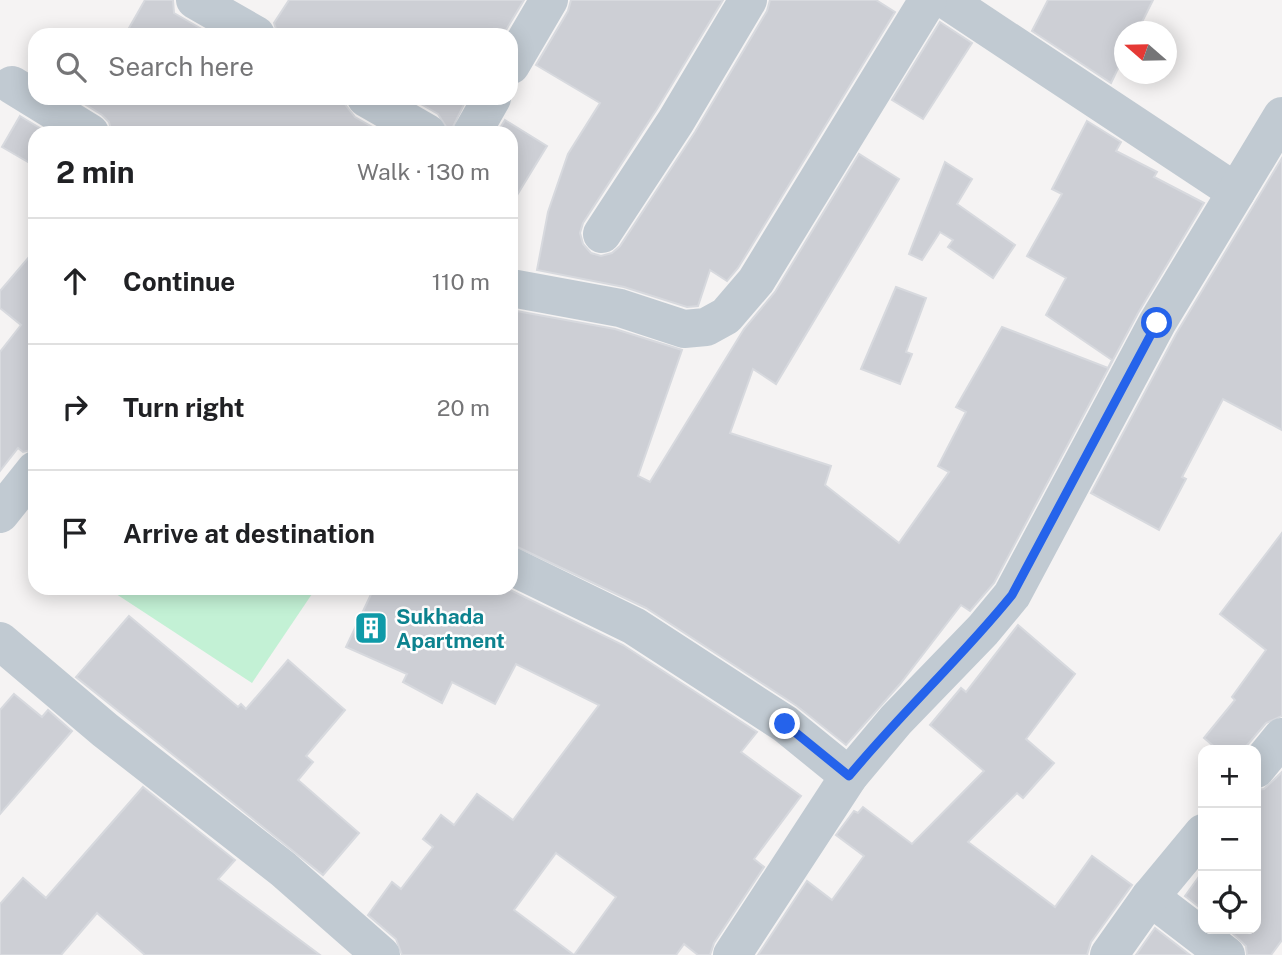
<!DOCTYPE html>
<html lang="en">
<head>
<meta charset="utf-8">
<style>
  body { margin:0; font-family:"Public Sans",sans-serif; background:#f2f2f2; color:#202124 }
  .controls { position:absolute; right:21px; bottom:21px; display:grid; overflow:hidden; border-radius:14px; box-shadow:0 4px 18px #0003 }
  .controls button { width:63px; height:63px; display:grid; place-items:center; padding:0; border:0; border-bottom:2px solid #e0e0e0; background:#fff; color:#202124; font:35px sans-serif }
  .compass { position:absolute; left:1114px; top:21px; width:63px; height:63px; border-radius:50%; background:#fff; box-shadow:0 4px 18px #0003; rotate:290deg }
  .stop { position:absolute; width:21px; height:21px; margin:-16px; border:5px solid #2563eb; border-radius:50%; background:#fff }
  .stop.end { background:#2563eb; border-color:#fff; box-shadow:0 2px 7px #0008 }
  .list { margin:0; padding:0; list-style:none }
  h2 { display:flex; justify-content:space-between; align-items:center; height:91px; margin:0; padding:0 28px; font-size:30px }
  h2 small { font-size:23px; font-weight:400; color:#757577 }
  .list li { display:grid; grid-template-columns:46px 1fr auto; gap:21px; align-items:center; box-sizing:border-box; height:126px; padding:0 28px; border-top:2px solid #e0e0e0 }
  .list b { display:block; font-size:26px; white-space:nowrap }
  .list em { font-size:23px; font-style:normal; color:#757577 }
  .icon { flex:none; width:38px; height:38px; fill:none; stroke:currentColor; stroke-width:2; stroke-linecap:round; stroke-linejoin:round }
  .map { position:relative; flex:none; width:1282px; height:955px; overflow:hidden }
  .search { position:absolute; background:#fff; box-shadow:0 4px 18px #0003; left:28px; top:28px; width:490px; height:77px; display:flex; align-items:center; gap:18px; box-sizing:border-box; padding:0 24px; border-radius:21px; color:#757577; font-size:26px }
  .panel { position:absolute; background:#fff; box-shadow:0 4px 18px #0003; left:28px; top:126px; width:490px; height:469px; border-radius:21px }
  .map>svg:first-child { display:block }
  .green { fill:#c3f1d5 }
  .building { fill:#cdcfd5; stroke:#d7d9de; stroke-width:2; fill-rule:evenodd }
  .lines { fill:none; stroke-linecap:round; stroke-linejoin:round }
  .minor { stroke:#c1cad2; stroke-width:38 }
  .route { stroke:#2563eb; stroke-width:9 }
  .labels { text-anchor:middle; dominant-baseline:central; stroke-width:5; stroke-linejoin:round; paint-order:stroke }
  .culture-label { font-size:21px; font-weight:bold; fill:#0d838f; stroke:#fff; text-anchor:start }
</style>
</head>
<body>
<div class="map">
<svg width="1282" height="955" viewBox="0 0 1282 955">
  <rect width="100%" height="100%" fill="#f5f3f3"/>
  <path class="green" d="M107 588H316L252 683Z"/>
  <g class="building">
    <path d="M145 0H173L174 13 212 35H125Z"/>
    <path d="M289 0H524L503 35H278L274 23Z"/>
    <path d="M571 0H723L657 109 583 223 580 233 583 244 591 253 601 256 612 253 620 246 695 132 767 11 770 0H876L895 12 738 268 727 281 710 270 698 306 687 307 624 287 537 270 548 212 568 154 600 103 536 65 568 11Z"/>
    <path d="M1048 0H1153L1137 32H1124V56L1111 83 1032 31Z"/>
    <path d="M940 22 972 43 923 119 892 100Z"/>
    <path d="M75 98H340L355 117 383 133H112L109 122 102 115Z"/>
    <path d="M422 98H467L450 133 438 114 419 103Z"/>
    <path d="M20 116 48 133H35V166L2 147Z"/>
    <path d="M505 120 547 146 511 205V133H497Z"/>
    <path d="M1087 121 1121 142 1116 151 1157 172 1154 177 1204 203 1138 313 994 583 970 611 961 605 900 684 846 745 797 706 646 608 511 544V310L615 329 682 350 638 476 650 482 744 329 775 292 859 154 899 179 776 384 753 369 730 433 831 466 825 485 899 543 949 472 938 466 966 412 956 407 1002 327 1108 368 1112 360 1046 315 1066 278 1027 256 1062 194 1052 189Z"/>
    <path d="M1282 158V430L1223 399 1182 477 1186 479 1159 530 1091 493 1176 334Z"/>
    <path d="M945 162 972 179 957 204 1015 245 993 278 948 247 953 240 940 232 922 260 909 254Z"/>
    <path d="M35 250V449L23 452 18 448 0 471V352L21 325 0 308V291Z"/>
    <path d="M896 287 926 298 906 352 912 354 900 384 861 369Z"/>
    <path d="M1282 533V716L1266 723 1243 750H1218L1204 738 1235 700 1232 697 1266 650 1220 614Z"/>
    <path d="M374 588H506L623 645 757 732 741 752 801 796 754 859 764 867 714 943 710 955H698L684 944 676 955H402L396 939 368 915 392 882 401 889 433 847 423 839 441 815 454 825 477 794 513 820 599 705 516 664 495 704 452 682 442 703 403 682 407 674 346 647ZM556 853 616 897 574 955 514 910Z"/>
    <path d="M129 616 238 707 241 704 246 709 288 660 345 710 306 756 313 762 298 780 359 833 323 875 76 677Z"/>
    <path d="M1018 625 1075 674 1026 739 1054 763 1023 798 1017 793 968 842 1055 907 1092 856 1132 885 1091 942 1087 955H758L807 881 832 900 864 856 836 835 854 811 858 813 863 807 912 844 984 771 930 725 961 688 966 692Z"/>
    <path d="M14 694 42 717 48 710 72 731 0 814V710Z"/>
    <path d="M1282 772V940L1271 955H1247L1246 946 1228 929H1256V790L1264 789Z"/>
    <path d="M143 787 235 860 218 879 320 955H145L97 913 61 955H0V904L23 878 46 898Z"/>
    <path d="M1203 871V910L1185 896Z"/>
    <path d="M1155 928 1190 955H1136Z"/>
  </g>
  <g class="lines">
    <g class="minor">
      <path d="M195 0 256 35"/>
      <path d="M946 0 1236 192"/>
      <path d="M511 65 549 0"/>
      <path d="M12 85 90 133"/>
      <path d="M366 98 427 133"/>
      <path d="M472 133 492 98"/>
      <path d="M602 234 676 121 748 0"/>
      <path d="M511 288 620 308 684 329 706 327 726 316 756 281 928 0"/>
      <path d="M0 514 35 470"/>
      <path d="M511 566 634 626 785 724 849 776"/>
      <path d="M0 641 105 730 283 869 381 955"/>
      <path d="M1256 769 1282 737"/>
      <path d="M1150 897 1226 955"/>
      <path d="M732 955 849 776 896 720 983 630 1012 595 1157 323 1282 116"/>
      <path d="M1109 955 1150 897 1203 833"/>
    </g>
  </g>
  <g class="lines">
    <path class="route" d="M785 724 849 776C901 713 961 658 1012 595L1157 323"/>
  </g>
  <defs>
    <symbol id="building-square" viewBox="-11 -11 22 22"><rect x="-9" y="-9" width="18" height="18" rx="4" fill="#0f9aa8" stroke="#fff"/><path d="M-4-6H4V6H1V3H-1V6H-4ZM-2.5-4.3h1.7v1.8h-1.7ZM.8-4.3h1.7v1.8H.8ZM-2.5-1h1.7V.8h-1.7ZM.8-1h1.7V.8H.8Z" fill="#fff"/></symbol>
  </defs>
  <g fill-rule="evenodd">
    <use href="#building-square" x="352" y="609" width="38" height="38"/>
  </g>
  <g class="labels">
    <g class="culture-label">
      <text x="396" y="616">Sukhada<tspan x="396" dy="24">Apartment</tspan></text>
    </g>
  </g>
</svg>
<div class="controls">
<button>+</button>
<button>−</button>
<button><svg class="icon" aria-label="locate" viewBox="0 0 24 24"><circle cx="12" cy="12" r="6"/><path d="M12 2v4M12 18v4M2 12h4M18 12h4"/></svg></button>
</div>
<svg class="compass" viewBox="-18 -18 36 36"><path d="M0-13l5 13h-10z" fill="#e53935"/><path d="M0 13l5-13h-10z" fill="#757577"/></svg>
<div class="stop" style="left:1157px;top:323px"></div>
<div class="stop end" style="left:785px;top:724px"></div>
<div class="search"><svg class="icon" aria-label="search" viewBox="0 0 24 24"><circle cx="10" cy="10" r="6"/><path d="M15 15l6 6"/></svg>Search here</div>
<section class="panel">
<h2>2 min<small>Walk · 130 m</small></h2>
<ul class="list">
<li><svg class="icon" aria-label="ahead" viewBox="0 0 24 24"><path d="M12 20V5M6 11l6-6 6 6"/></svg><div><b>Continue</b></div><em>110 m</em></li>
<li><svg class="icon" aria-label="right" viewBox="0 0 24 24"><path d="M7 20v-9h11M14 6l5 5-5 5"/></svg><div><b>Turn right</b></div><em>20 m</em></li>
<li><svg class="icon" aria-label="arrive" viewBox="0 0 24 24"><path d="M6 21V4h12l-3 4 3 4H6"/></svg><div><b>Arrive at destination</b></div></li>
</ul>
</section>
</div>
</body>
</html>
